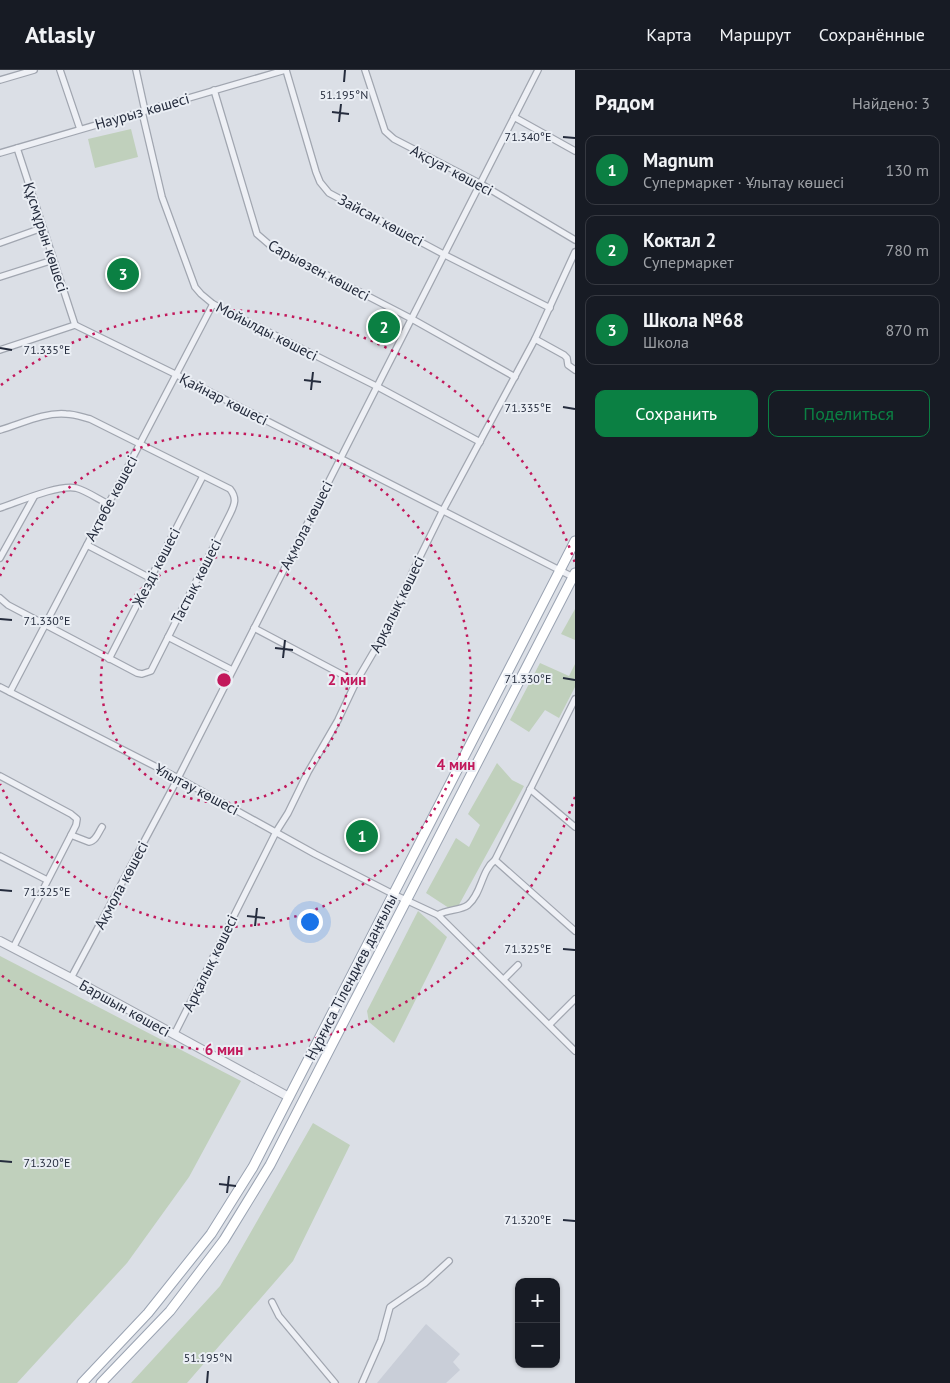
<!DOCTYPE html>
<html lang="ru">
<head>
<meta charset="utf-8">
<style>
  body { margin:0; font-family:"PT Sans",sans-serif; background:#20242c; color:#f1f3f6 }
  .controls { position:absolute; right:15px; bottom:15px; display:grid; overflow:hidden; border-radius:10px; box-shadow:0 1px 4px #0004 }
  .controls button { width:45px; height:45px; display:grid; place-items:center; padding:0; border:0; border-bottom:1px solid #363941; background:#171b24; color:#f1f3f6; font:25px sans-serif }
  .you { position:absolute; left:309px; top:851px; width:18px; height:18px; margin:-12px; border:4px solid #fff; border-radius:50%; background:#1a73e8; box-shadow:0 0 0 8px #1a73e833 }
  .badge { display:grid; place-items:center; width:32px; height:32px; border-radius:50%; background:#0b8043; color:#fff; font-size:16px; font-weight:700 }
  .pin { position:absolute; translate:-50% -50%; border:2px solid #fff; box-shadow:0 1px 5px #0006 }
  .list { margin:0; padding:0; list-style:none }
  h2 { display:flex; justify-content:space-between; align-items:center; height:65px; margin:0; padding:0 20px; font-size:21px }
  h2 small { font-size:16px; font-weight:400; color:#9ea1a6 }
  .list li { display:grid; grid-template-columns:32px 1fr auto; gap:15px; align-items:center; box-sizing:border-box; height:70px; margin:0 10px 10px; padding:0 10px; border:1px solid #363941; border-radius:10px }
  .list b { display:block; font-size:19px; white-space:nowrap }
  .list p { margin:0; font-size:16px; white-space:nowrap; color:#9ea1a6 }
  .list em { font-size:16px; font-style:normal; color:#9ea1a6 }
  .actions { display:flex; gap:10px; padding:15px 20px }
  .actions a { flex:1; padding:11px 0; border:1px solid #0b8043; border-radius:10px; text-align:center; font-size:18px; color:#0b8043 }
  .actions .main { background:#0b8043; color:#fff }
  .map { position:relative; flex:none; width:575px; height:1313px; overflow:hidden }
  header { display:flex; align-items:center; gap:30px; box-sizing:border-box; height:70px; padding:0 25px; background:#171b24; border-bottom:1px solid #363941 }
  header strong { font-size:24px }
  nav { display:flex; gap:28px; margin-inline-start:auto; font-size:18px }
  main { display:flex }
  aside { flex:1; background:#171b24 }
  .map>svg:first-child { display:block }
  .built { fill:#c9ced8 }
  .green { fill:#c0d0bc }
  .lines { fill:none; stroke-linecap:round; stroke-linejoin:round }
  .minor-casing { stroke:#a1a6b0; stroke-width:8 }
  .tertiary-casing { stroke:#a1a6b0; stroke-width:10 }
  .primary-casing { stroke:#9aa3b2; stroke-width:11 }
  .minor { stroke:#eef0f5; stroke-width:5.5 }
  .tertiary { stroke:#eef0f5; stroke-width:8 }
  .primary { stroke:#fff; stroke-width:9 }
  .ticks { fill:none; stroke:#252c3d; stroke-width:2 }
  .ring { fill:none; stroke:#c2185b; stroke-width:2.5; stroke-dasharray:2.5 5 }
  .labels { text-anchor:middle; dominant-baseline:central; stroke-width:4; stroke-linejoin:round; paint-order:stroke }
  .street-label { font-size:15px; fill:#252c3d; stroke:#eaeef4 }
  .ticks-label { font-size:12px; text-anchor:middle; fill:#252c3d; stroke:#eaeef4; stroke-width:4; stroke-linejoin:round; paint-order:stroke }
  .centre { fill:#c2185b; stroke:#eaeef4; stroke-width:2.5 }
  .ring-label { font-size:15px; text-anchor:middle; font-weight:bold; fill:#c2185b; stroke:#eaeef4; stroke-width:4; stroke-linejoin:round; paint-order:stroke }
</style>
</head>
<body>
<header>
<strong>Atlasly</strong>
<nav><a>Карта</a><a>Маршрут</a><a>Сохранённые</a></nav>
</header>
<main>
<div class="map">
<svg width="575" height="1313" viewBox="0 0 575 1313">
  <rect width="100%" height="100%" fill="#dbdfe6"/>
  <path class="built" d="M426 1254 460 1284 453 1292 460 1300 446 1313H377Z"/>
  <g class="green">
    <path d="M131 59 138 87 95 98 88 69Z"/>
    <path d="M575 539V570L561 564Z"/>
    <path d="M540 593 569 606 575 594V617L559 648 545 640 529 662 510 650Z"/>
    <path d="M497 693 512 710 524 716 455 842 426 823 456 768 469 777 480 755 468 744Z"/>
    <path d="M418 841 447 867 394 973 369 952 367 941Z"/>
    <path d="M0 886 241 1011 189 1107 127 1193 17 1313H0Z"/>
    <path d="M313 1053 350 1075 293 1191 187 1313H131L220 1216Z"/>
  </g>
  <g class="lines">
    <defs>
      <g id="minor">
        <path d="M60 0 80 59"/>
        <path d="M136 0 145 41"/>
        <path d="M286 0 316 102 320 112 329 123 445 185 550 238"/>
        <path d="M365 0 385 61 394 69 481 114 575 170"/>
        <path d="M0 10 34 0"/>
        <path d="M214 20 257 164 271 176 412 249 515 307"/>
        <path d="M142 42 162 127 195 217 201 224 213 234 378 317 480 372"/>
        <path d="M514 47 575 81"/>
        <path d="M17 78 75 255"/>
        <path d="M0 83 285 0"/>
        <path d="M0 173 42 158"/>
        <path d="M0 207 53 190"/>
        <path d="M535 269 564 285 567 288 568 295 575 300"/>
        <path d="M0 280 75 255 175 304 573 507"/>
        <path d="M0 360C21 354 44 342 66 344 74 344 82 347 90 349L230 419C237 428 235 434 230 444L151 601 142 604 137 603 8 535 0 528"/>
        <path d="M0 438C18 432 59 414 76 418 87 421 98 429 108 434"/>
        <path d="M87 475 150 508"/>
        <path d="M0 488 34 427"/>
        <path d="M254 558 356 612"/>
        <path d="M168 567 232 600"/>
        <path d="M109 589 203 406"/>
        <path d="M0 617 178 708 315 784 393 824 438 845 575 981"/>
        <path d="M10 622 213 234"/>
        <path d="M0 706 71 744 77 749 76 755 71 765 13 878"/>
        <path d="M530 719 575 757"/>
        <path d="M71 765 89 772C96 771 98 763 102 757"/>
        <path d="M0 786 47 810"/>
        <path d="M495 790 575 861"/>
        <path d="M438 845C447 839 460 841 468 835 482 823 481 801 495 790L575 629"/>
        <path d="M71 908 178 708 538 0"/>
        <path d="M504 909 518 895"/>
        <path d="M550 954 575 929"/>
        <path d="M174 965 276 762 288 743 308 702 338 650 356 612 390 554 412 503 442 442 535 269 575 182"/>
        <path d="M272 1232 279 1246 335 1313"/>
        <path d="M362 1313 381 1270 390 1237 425 1213 449 1191"/>
      </g>
      <path id="tertiary" d="M0 871 71 908 289 1027"/>
      <g id="primary">
        <path d="M82 1313 148 1243 211 1164 253 1097 575 471"/>
        <path d="M101 1313 170 1241 224 1170 270 1095 575 503"/>
      </g>
    </defs>
    <use href="#minor" class="minor-casing"/>
    <use href="#tertiary" class="tertiary-casing"/>
    <use href="#primary" class="primary-casing"/>
    <use href="#minor" class="minor"/>
    <use href="#tertiary" class="tertiary"/>
    <use href="#primary" class="primary"/>
  </g>
  <path class="ticks" d="M344 12 345 0M332 42 349 44M339 52 341 34M563 67 575 68M0 278 12 280M304 310 321 312M311 320 313 302M563 337 575 339M0 549 12 550M275 578 293 580M283 588 285 570M563 608 575 610M0 820 12 821M247 846 265 848M255 856 257 838M563 879 575 880M0 1091 12 1092M219 1114 236 1116M227 1123 229 1106M563 1150 575 1151M207 1313 208 1301"/>
  <g class="ring">
    <circle cx="224" cy="610" r="123"/>
    <path d="M0 506A247 247 0 1 1 0 714"/>
    <path d="M575 727A370 370 0 0 1 1 905M1 315A370 370 0 0 1 575 493"/>
  </g>
  <g class="labels">
    <g class="street-label">
      <text transform="translate(142 41) rotate(-16)">Наурыз көшесі</text>
      <text transform="translate(452 100) rotate(28)">Ақсуат көшесі</text>
      <text transform="translate(381 150) rotate(28)">Зайсан көшесі</text>
      <text transform="translate(46 167) rotate(72)">Құсмұрын көшесі</text>
      <text transform="translate(319 200) rotate(28)">Сарыөзен көшесі</text>
      <text transform="translate(267 261) rotate(27)">Мойылды көшесі</text>
      <text transform="translate(224 329) rotate(27)">Қайнар көшесі</text>
      <text transform="translate(111 428) rotate(-62)">Ақтөбе көшесі</text>
      <text transform="translate(306 455) rotate(-63)">Ақмола көшесі</text>
      <text transform="translate(156 497) rotate(-63)">Жезді көшесі</text>
      <text transform="translate(196 511) rotate(-63)">Тастық көшесі</text>
      <text transform="translate(397 534) rotate(-64)">Арқалық көшесі</text>
      <text transform="translate(197 719) rotate(28)">Ұлытау көшесі</text>
      <text transform="translate(121 815) rotate(-62)">Ақмола көшесі</text>
      <text transform="translate(210 893) rotate(-64)">Арқалық көшесі</text>
      <text transform="translate(351 907) rotate(-63)">Нұрғиса Тілендиев даңғылы</text>
      <text transform="translate(125 938) rotate(29)">Баршын көшесі</text>
    </g>
  </g>
  <g class="ticks-label">
    <text x="344" y="29">51.195°N</text>
    <text x="528" y="71">71.340°E</text>
    <text x="47" y="284">71.335°E</text>
    <text x="528" y="342">71.335°E</text>
    <text x="47" y="555">71.330°E</text>
    <text x="528" y="613">71.330°E</text>
    <text x="47" y="826">71.325°E</text>
    <text x="528" y="883">71.325°E</text>
    <text x="47" y="1097">71.320°E</text>
    <text x="528" y="1154">71.320°E</text>
    <text x="208" y="1292">51.195°N</text>
  </g>
  <circle cx="224" cy="610" r="8" class="centre"/>
  <g class="ring-label">
    <text x="347" y="615">2 мин</text>
    <text x="456" y="700">4 мин</text>
    <text x="224" y="985">6 мин</text>
  </g>
</svg>
<div class="controls">
<button>+</button>
<button>−</button>
</div>
<div class="you"></div>
<div class="pin badge" style="left:362px;top:766px">1</div>
<div class="pin badge" style="left:384px;top:257px">2</div>
<div class="pin badge" style="left:123px;top:204px">3</div>
</div>
<aside>
<h2>Рядом<small>Найдено: 3</small></h2>
<ul class="list">
<li><span class="badge">1</span><div><b>Magnum</b><p>Супермаркет · Ұлытау көшесі</p></div><em>130 m</em></li>
<li><span class="badge">2</span><div><b>Коктал 2</b><p>Супермаркет</p></div><em>780 m</em></li>
<li><span class="badge">3</span><div><b>Школа №68</b><p>Школа</p></div><em>870 m</em></li>
</ul>
<div class="actions"><a class="main">Сохранить</a><a>Поделиться</a></div>
</aside>
</main>
</body>
</html>
